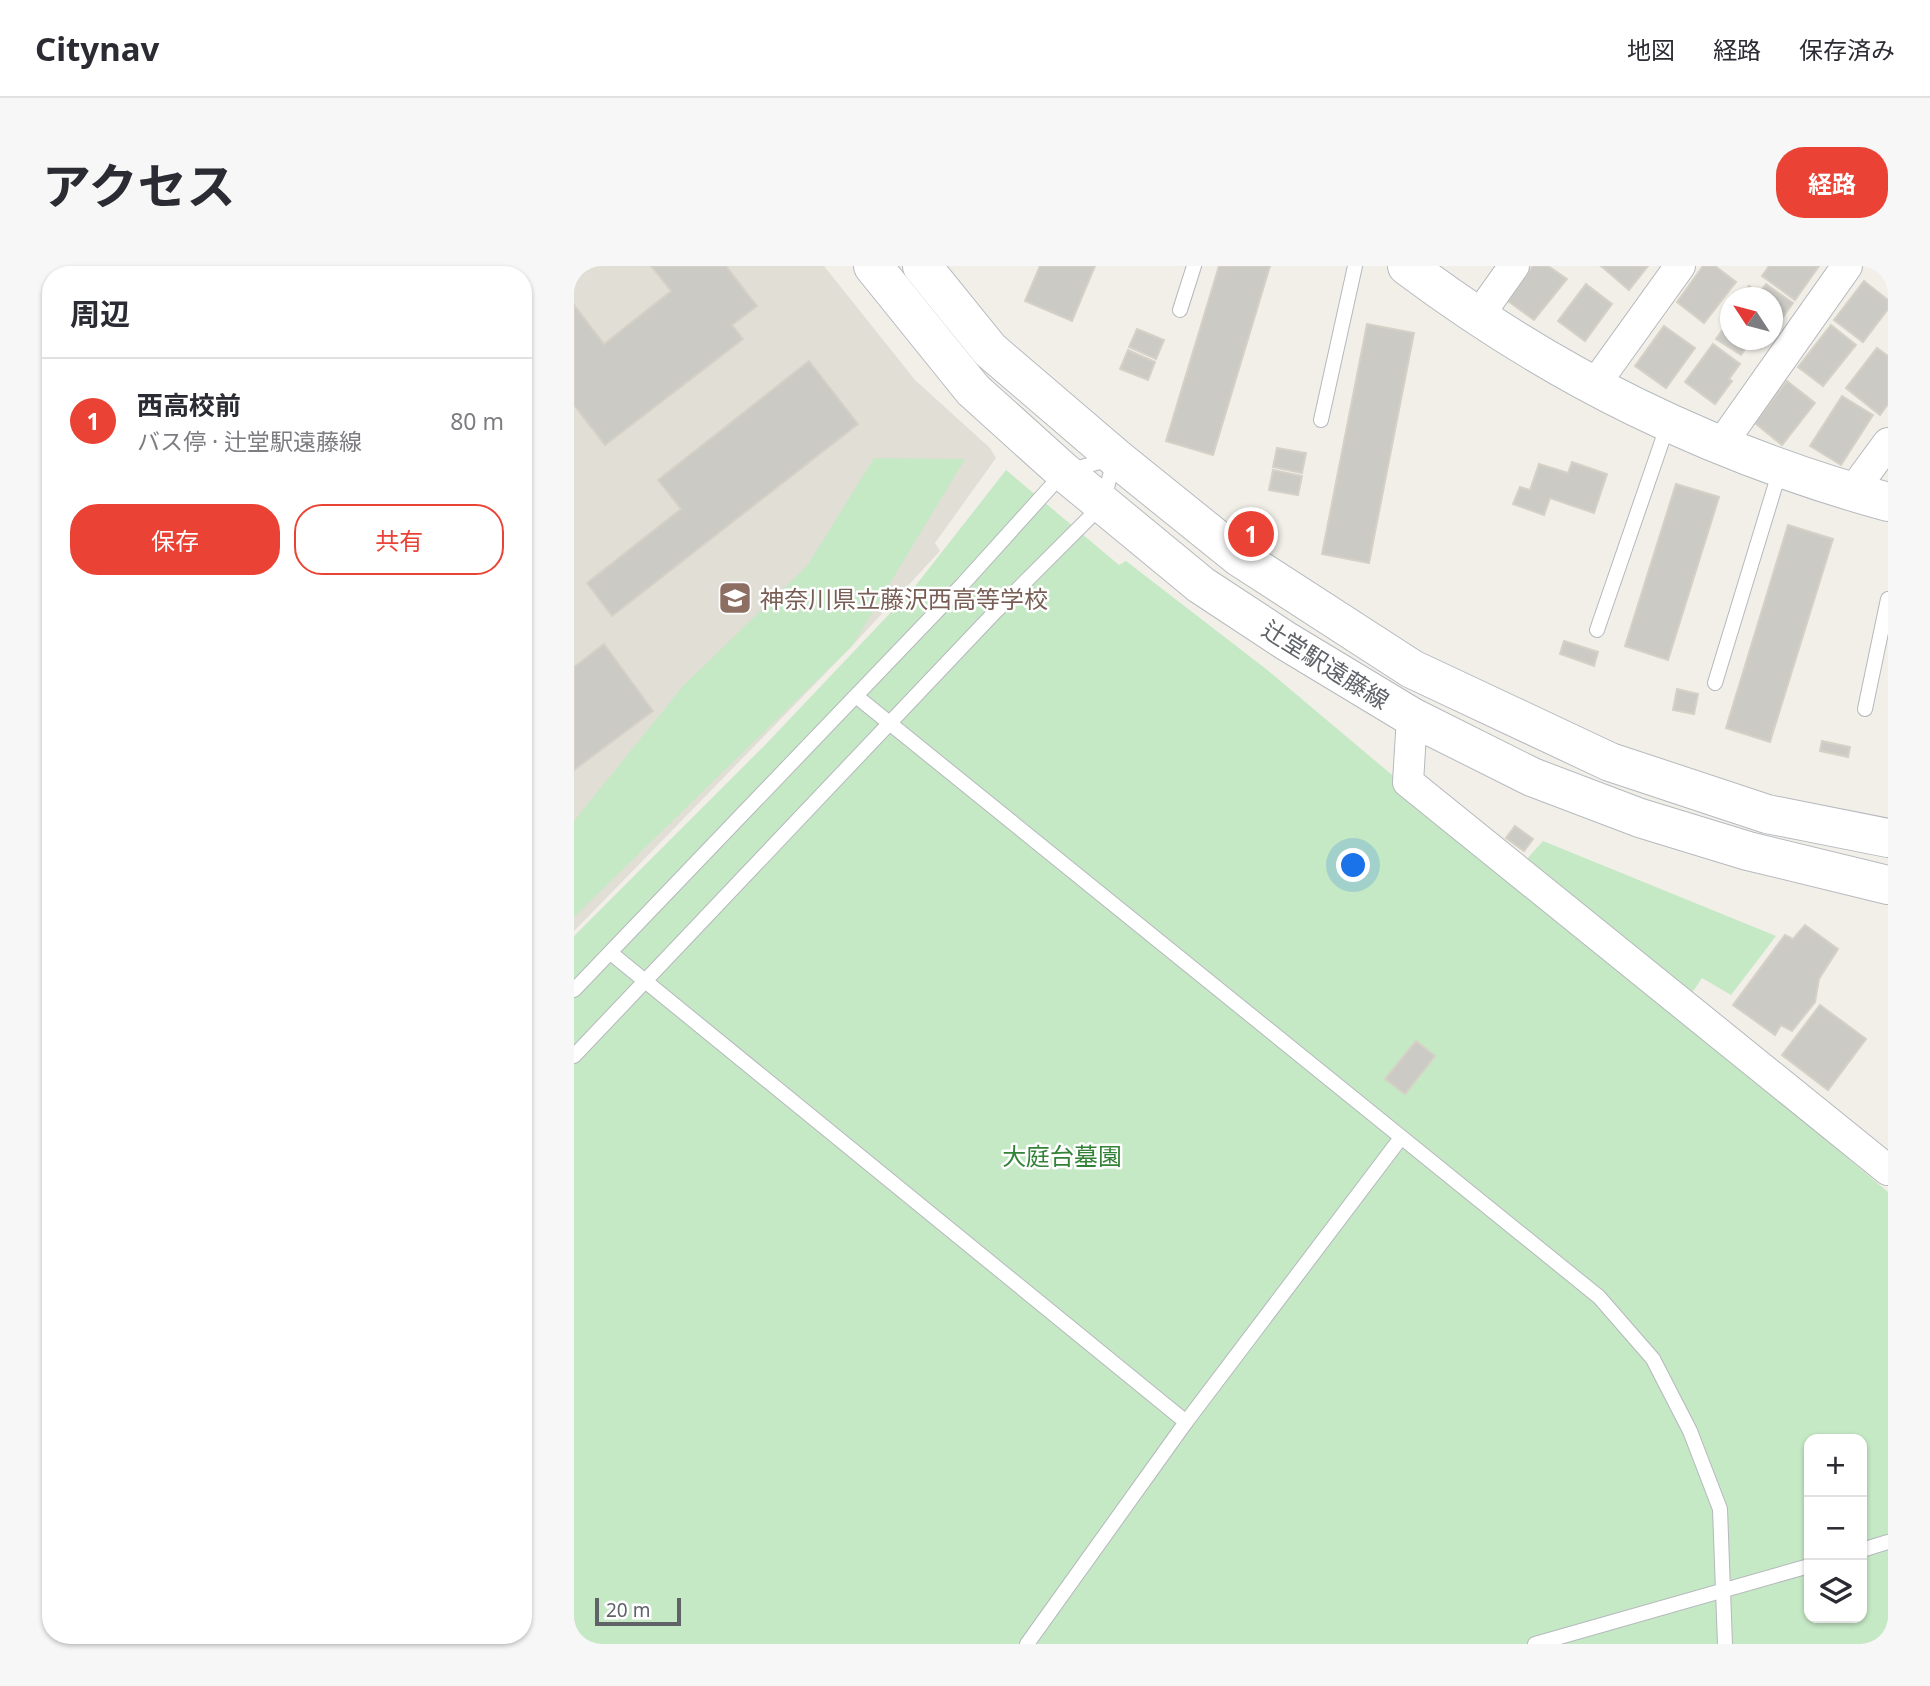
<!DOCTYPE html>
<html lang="ja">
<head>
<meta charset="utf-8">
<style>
  body { margin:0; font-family:"Noto Sans","Noto Sans JP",sans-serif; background:#f7f7f7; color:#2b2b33 }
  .controls { position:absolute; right:21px; bottom:21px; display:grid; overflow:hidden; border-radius:14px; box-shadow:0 2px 5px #0004 }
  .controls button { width:63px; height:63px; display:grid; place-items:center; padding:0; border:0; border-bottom:2px solid #e1e1e2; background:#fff; color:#2b2b33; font:35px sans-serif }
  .compass { position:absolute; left:1146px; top:21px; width:63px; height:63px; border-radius:50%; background:#fff; box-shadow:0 2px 5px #0004; rotate:306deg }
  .scale { position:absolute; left:21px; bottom:18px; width:86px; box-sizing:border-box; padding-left:7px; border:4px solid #5f6368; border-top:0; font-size:19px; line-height:24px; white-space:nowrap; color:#5f6368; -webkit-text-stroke:5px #fff; paint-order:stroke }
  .you { position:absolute; left:780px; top:600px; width:24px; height:24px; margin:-18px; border:5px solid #fff; border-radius:50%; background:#1a73e8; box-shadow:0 0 0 10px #1a73e833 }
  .badge { display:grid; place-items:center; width:46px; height:46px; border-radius:50%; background:#ea4335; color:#fff; font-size:23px; font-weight:700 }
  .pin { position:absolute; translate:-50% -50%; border:4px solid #fff; box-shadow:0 2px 7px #0006 }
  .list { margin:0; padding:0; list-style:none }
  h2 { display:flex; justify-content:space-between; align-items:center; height:91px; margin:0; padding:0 28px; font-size:30px }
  h2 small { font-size:23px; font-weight:400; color:#7c7c81 }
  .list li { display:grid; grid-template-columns:46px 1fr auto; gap:21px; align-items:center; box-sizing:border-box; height:126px; padding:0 28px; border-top:2px solid #e1e1e2 }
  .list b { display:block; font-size:26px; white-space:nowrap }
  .list p { margin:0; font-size:23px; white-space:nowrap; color:#7c7c81 }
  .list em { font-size:23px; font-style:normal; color:#7c7c81 }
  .actions { display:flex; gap:14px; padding:21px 28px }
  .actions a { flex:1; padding:16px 0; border:2px solid #ea4335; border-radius:28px; text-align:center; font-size:24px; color:#ea4335 }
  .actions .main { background:#ea4335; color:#fff }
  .icon { flex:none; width:38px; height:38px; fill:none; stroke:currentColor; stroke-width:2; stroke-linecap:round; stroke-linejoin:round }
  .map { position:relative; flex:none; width:1314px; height:1378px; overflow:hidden; border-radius:28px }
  header { display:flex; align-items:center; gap:42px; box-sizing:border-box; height:98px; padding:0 35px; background:#fff; border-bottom:2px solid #e1e1e2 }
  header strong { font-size:33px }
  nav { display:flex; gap:38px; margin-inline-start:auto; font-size:24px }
  .intro { display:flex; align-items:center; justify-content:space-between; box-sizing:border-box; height:168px; padding:0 42px }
  h1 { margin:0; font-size:49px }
  .button { padding:18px 32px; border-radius:28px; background:#ea4335; color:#fff; font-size:24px; font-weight:700 }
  main { display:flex; gap:42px; padding:0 42px }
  aside { flex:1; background:#fff; border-radius:28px; box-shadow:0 2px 5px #0004 }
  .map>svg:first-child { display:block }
  .education { fill:#e1ded6 }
  .green { fill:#c5e8c5; fill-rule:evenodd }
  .building { fill:#cccac5; stroke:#d6d1c6; stroke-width:2 }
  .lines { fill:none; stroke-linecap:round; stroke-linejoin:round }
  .lane-casing { stroke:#b5b8bc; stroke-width:16 }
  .street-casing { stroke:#b5b8bc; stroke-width:32 }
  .secondary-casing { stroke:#b6babf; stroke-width:40 }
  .lane { stroke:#fff; stroke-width:14 }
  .street { stroke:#fff; stroke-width:30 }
  .secondary { stroke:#fff; stroke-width:38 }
  .labels { text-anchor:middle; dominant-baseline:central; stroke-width:5; stroke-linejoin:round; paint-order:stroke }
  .education-label { font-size:24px; fill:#785e54; stroke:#fff; text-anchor:start }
  .street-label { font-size:24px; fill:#5f6368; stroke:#fff }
  .park-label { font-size:24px; fill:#348238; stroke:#fff }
</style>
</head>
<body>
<header>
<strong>Citynav</strong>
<nav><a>地図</a><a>経路</a><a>保存済み</a></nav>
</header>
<div class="intro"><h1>アクセス</h1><a class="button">経路</a></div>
<main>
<aside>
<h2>周辺<small></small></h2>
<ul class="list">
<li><span class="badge">1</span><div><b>西高校前</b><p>バス停 · 辻堂駅遠藤線</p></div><em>80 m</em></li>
</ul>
<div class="actions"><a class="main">保存</a><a>共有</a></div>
</aside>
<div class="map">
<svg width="1314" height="1378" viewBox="0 0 1314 1378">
  <rect width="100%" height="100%" fill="#f1efe8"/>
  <path class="education" d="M0 0H250L341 114 416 182 422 192 361 277 366 285 278 380 0 665Z"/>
  <g class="green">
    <path d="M300 192 391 193 278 380 0 651V555L109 420 233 300Z"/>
    <path d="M432 204 545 299 552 295 692 403 1314 926V1378H0V670L193 477 339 323ZM1235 1173H1288V1352H1235Z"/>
    <path d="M969 575 1202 670 1157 729 1128 712 1118 727 951 595Z"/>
  </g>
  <g class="building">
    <path d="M77 0H152L183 40 158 59 169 73 31 179 0 139V39L30 78 97 25Z"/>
    <path d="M466 0H521L498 55 451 35Z"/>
    <path d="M645 0H696L639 189 592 175Z"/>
    <path d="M959 0H974L993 13 960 54 934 35Z"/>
    <path d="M1027 0H1074L1055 24Z"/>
    <path d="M1129 0H1141L1162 16 1130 57 1103 36Z"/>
    <path d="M1195 0H1245L1221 34 1188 10Z"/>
    <path d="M1290 15 1314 34V43L1289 76 1260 54Z"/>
    <path d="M1012 18 1038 38 1011 75 984 55Z"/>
    <path d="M1192 18 1219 37 1198 66V32H1167L1175 20 1185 27Z"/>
    <path d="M1156 53V74H1193L1187 82 1177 75 1167 89 1142 73Z"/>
    <path d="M793 58 840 67 795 297 748 288Z"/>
    <path d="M1257 59 1282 79 1249 120 1224 101Z"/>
    <path d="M1090 60 1121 82 1092 122 1061 100Z"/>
    <path d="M563 63 590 74 582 93 555 81Z"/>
    <path d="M1139 78 1166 98 1155 113 1158 115 1141 138 1111 116Z"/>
    <path d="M1303 82 1314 90V138L1306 149 1272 122Z"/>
    <path d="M554 84 581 96 574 114 546 103Z"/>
    <path d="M235 95 284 158 38 350 13 317 107 243 84 214Z"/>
    <path d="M1213 115 1241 137 1208 179 1181 157Z"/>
    <path d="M1268 130 1299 149 1267 199 1236 180Z"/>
    <path d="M703 182 732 187 728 207 699 201Z"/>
    <path d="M998 196 1033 208 1020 247 976 232 970 249 939 238 946 221 956 224 965 198 994 207Z"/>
    <path d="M699 204 728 210 724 229 695 224Z"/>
    <path d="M1102 218 1145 231 1094 394 1051 380Z"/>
    <path d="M676 257 694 270 689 276 671 263Z"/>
    <path d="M1214 259 1259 273 1196 476 1152 462Z"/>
    <path d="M990 375 1024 386 1020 400 986 388Z"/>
    <path d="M30 378 79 445 0 504V401Z"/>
    <path d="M1103 423 1124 428 1120 448 1099 444Z"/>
    <path d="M1248 475 1276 481 1274 491 1246 485Z"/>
    <path d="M941 560 959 573 950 585 932 572Z"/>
    <path d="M1231 659 1264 683 1245 713 1241 736 1218 765 1207 759 1201 769 1159 739 1211 669 1219 673Z"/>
    <path d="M1246 739 1292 773 1254 824 1208 789Z"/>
    <path d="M842 775 861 790 831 828 811 813Z"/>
  </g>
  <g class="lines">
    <defs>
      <g id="lane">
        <path d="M606 44 620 0"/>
        <path d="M747 154 781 0"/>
        <path d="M1023 364 1094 158"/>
        <path d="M1141 417 1206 204"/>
        <path d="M282 430 1025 1031 1079 1093 1116 1165 1146 1243 1151 1378"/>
        <path d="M1291 443 1314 333"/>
        <path d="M38 688 612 1156"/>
        <path d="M0 724 388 319 490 206 536 193"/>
        <path d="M0 790 421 346 529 238 540 193"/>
        <path d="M1288 1284 1314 1276"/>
        <path d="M453 1378 612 1156 826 873"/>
        <path d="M961 1378 1235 1300"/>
      </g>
      <g id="street">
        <path d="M903 52 940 0"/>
        <path d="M1019 121 1106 0"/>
        <path d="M1146 180 1273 0"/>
        <path d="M1278 226 1314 177"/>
        <path d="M838 451 834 516 1314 904"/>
      </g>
      <g id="secondary">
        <path d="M299 0 399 124 490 206 627 319 712 375 838 451 958 511 1066 552 1174 585 1314 619"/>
        <path d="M348 0 416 84 541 191 665 291 838 403 1036 496 1193 548 1314 572"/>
        <path d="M833 0C981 111 1136 187 1314 236"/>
      </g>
    </defs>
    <use href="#lane" class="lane-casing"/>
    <use href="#street" class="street-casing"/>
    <use href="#secondary" class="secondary-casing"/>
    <use href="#lane" class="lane"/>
    <use href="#street" class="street"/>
    <use href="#secondary" class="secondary"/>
  </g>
  <defs>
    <symbol id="school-square" viewBox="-11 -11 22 22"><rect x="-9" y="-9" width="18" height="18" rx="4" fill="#8d6e63" stroke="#fff"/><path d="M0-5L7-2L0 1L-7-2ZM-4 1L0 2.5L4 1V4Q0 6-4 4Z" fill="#fff"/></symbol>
  </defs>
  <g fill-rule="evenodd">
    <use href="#school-square" x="142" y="313" width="38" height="38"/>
  </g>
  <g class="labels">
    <g class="education-label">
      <text x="186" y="332">神奈川県立藤沢西高等学校</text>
    </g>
    <g class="street-label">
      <text transform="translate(752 398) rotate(32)">辻堂駅遠藤線</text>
    </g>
    <g class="park-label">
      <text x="488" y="889">大庭台墓園</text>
    </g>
  </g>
</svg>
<div class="controls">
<button>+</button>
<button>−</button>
<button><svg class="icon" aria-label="layers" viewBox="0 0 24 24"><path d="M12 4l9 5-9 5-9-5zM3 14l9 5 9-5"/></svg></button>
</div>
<svg class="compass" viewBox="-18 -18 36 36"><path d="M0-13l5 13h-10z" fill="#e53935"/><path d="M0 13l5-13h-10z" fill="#7c7c81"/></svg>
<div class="scale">20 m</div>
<div class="you"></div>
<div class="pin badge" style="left:677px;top:268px">1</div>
</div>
</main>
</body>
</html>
